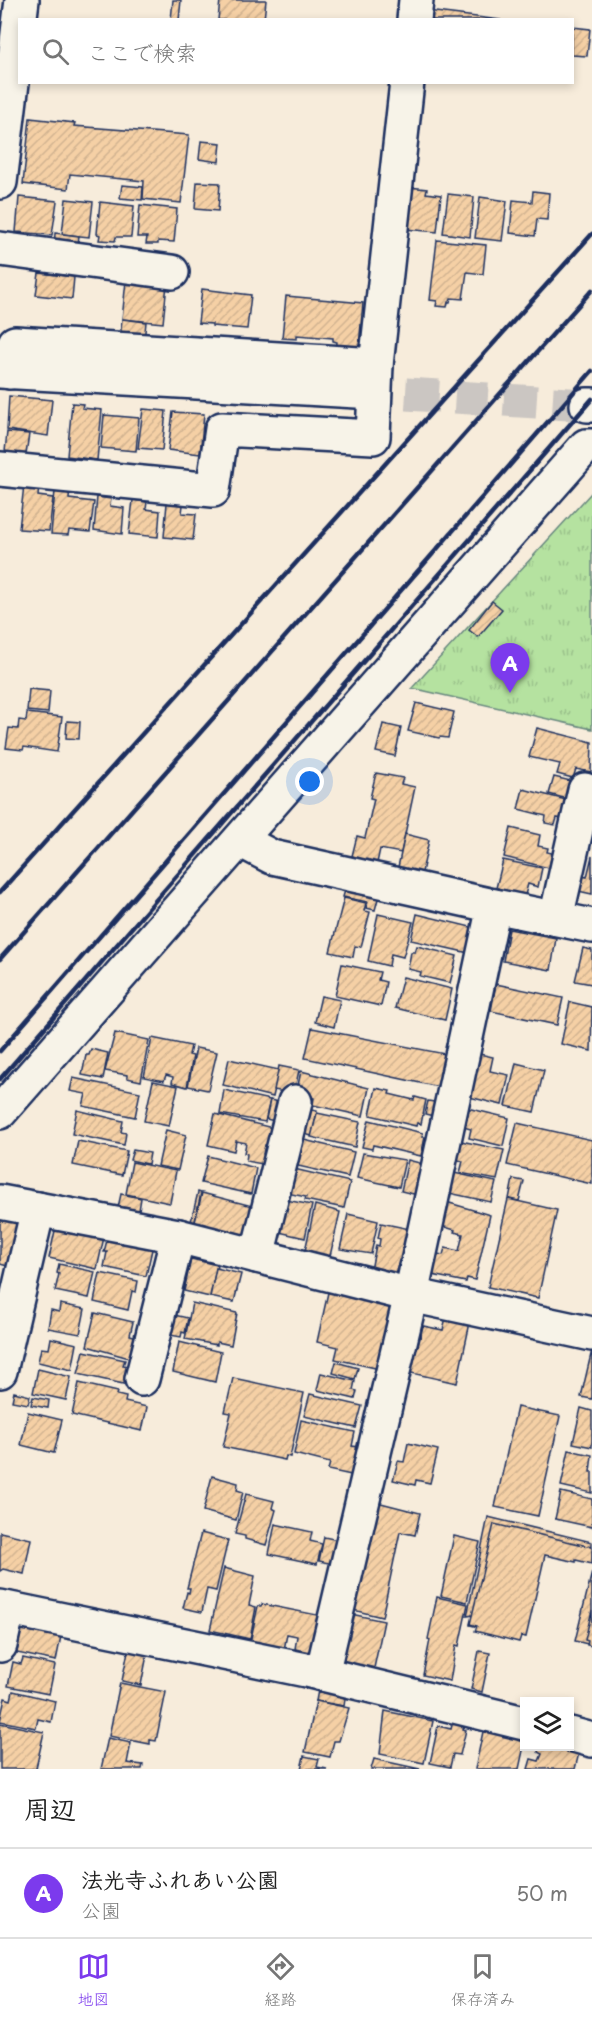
<!DOCTYPE html>
<html lang="ja">
<head>
<meta charset="utf-8">
<style>
  body { margin:0; font-family:"Playpen Sans","Klee One",sans-serif; background:#f6f6f6; color:#222 }
  .controls { position:absolute; right:18px; bottom:18px; display:grid; overflow:hidden; border-radius:0px; box-shadow:0 3px 9px #0003 }
  .controls button { width:54px; height:54px; display:grid; place-items:center; padding:0; border:0; border-bottom:2px solid #e0e0e0; background:#fff; color:#222; font:30px sans-serif }
  .you { position:absolute; left:310px; top:782px; width:21px; height:21px; margin:-15px; border:4px solid #fff; border-radius:50%; background:#1a73e8; box-shadow:0 0 0 9px #1a73e833 }
  .badge { display:grid; place-items:center; width:39px; height:39px; border-radius:50%; background:#7c3aed; color:#fff; font-size:20px; font-weight:700 }
  .pin { position:absolute; translate:-50% -50px; filter:drop-shadow(0 2px 3px #0008) }
  .pin::after { content:''; position:absolute; top:32px; width:21px; height:18px; background:inherit; clip-path:polygon(0 0,100% 0,50% 100%) }
  .list { margin:0; padding:0; list-style:none }
  h2 { display:flex; justify-content:space-between; align-items:center; height:78px; margin:0; padding:0 24px; font-size:26px }
  h2 small { font-size:20px; font-weight:400; color:#767676 }
  .list li { display:grid; grid-template-columns:39px 1fr auto; gap:18px; align-items:center; box-sizing:border-box; height:90px; padding:0 24px; border-top:2px solid #e0e0e0 }
  .list b { display:block; font-size:22px; white-space:nowrap }
  .list p { margin:0; font-size:20px; white-space:nowrap; color:#767676 }
  .list em { font-size:20px; font-style:normal; color:#767676 }
  .icon { flex:none; width:33px; height:33px; fill:none; stroke:currentColor; stroke-width:2; stroke-linecap:round; stroke-linejoin:round }
  .map { position:relative; flex:none; width:592px; height:1769px; overflow:hidden }
  .search { position:absolute; background:#fff; box-shadow:0 3px 9px #0003; left:18px; right:18px; top:18px; height:66px; display:flex; align-items:center; gap:15px; box-sizing:border-box; padding:0 21px; border-radius:0px; color:#767676; font-size:22px }
  .sheet { height:168px; background:#fff }
  nav { display:flex; justify-content:space-around; align-items:center; box-sizing:border-box; height:84px; border-top:2px solid #e0e0e0; background:#fff; font-size:16px; color:#767676 }
  nav a { display:grid; justify-items:center; gap:3px }
  nav .on { color:#7c3aed }
  .map>svg:first-child { display:block }
  .grass { fill:url(#grass-tufts); stroke:#68887f; stroke-width:1.5 }
  .building { fill:url(#building-hatch); stroke:#1b2f5e; stroke-width:1.5 }
  .lines { fill:none; stroke-linecap:round; stroke-linejoin:round }
  .minor-tunnel { stroke:#cbc6c2; stroke-width:33; stroke-dasharray:33 16; stroke-linecap:butt }
  .minor-casing { stroke:#1b2f5e; stroke-width:38 }
  .minor { stroke:#f7f3e8; stroke-width:33 }
  .rail { stroke:#1b2f5e; stroke-width:4.5 }
</style>
</head>
<body>
<div class="map">
<svg width="592" height="1769" viewBox="0 0 592 1769">
  <defs>
    <pattern id="grass-tufts" width="24" height="20" patternUnits="userSpaceOnUse" patternTransform="scale(1.5)"><rect width="24" height="20" fill="#b5e2a0"/><path d="M3 7l-1-3M5 7V3M7 7l1-3M15 17l-1-3M17 17v-4M19 17l1-3" fill="none" stroke="#9bc28c"/></pattern>
    <pattern id="building-hatch" width="6" height="6" patternUnits="userSpaceOnUse" patternTransform="scale(1.5)"><rect width="6" height="6" fill="#f5d0a5"/><path d="M-1 1l2-2M0 6l6-6M5 7l2-2" fill="none" stroke="#d1b390"/></pattern>
  </defs>
  <rect width="100%" height="100%" fill="#f7ecdb"/>
  <filter id="ink" filterUnits="userSpaceOnUse"><feTurbulence type="fractalNoise" baseFrequency=".0167" numOctaves="2"/><feDisplacementMap in="SourceGraphic" scale="12" xChannelSelector="R" yChannelSelector="G"/><feConvolveMatrix kernelMatrix="1 2 1 2 8 2 1 2 1" color-interpolation-filters="sRGB"/></filter>
  <g filter="url(#ink)">
    <path class="grass" d="M592 492V729L412 688Z"/>
    <g class="building">
      <path d="M173 0H181L179 20H171Z"/>
      <path d="M220 0H266L264 20H218Z"/>
      <path d="M427 11 501 20H426Z"/>
      <path d="M572 27 590 29 587 56 572 55Z"/>
      <path d="M30 118 75 123 74 126 189 135 181 203 143 199 144 181 70 174 68 189 23 184Z"/>
      <path d="M201 141 221 143 219 162 199 159Z"/>
      <path d="M197 182 220 183 218 211 195 209Z"/>
      <path d="M122 185 143 187 142 200 120 198Z"/>
      <path d="M409 187 427 189 426 193 441 195 437 232 405 229Z"/>
      <path d="M533 191 549 193 547 220 537 219 535 236 510 233 513 200 532 202Z"/>
      <path d="M448 194 474 197 470 237 443 233Z"/>
      <path d="M19 197 57 201 52 235 16 232Z"/>
      <path d="M480 197 507 201 502 241 475 238Z"/>
      <path d="M66 199 93 202 89 237 62 234Z"/>
      <path d="M100 202 134 206 131 237H116L115 241 99 240 100 235 97 234Z"/>
      <path d="M140 205 177 209 174 242 158 241V244H146L147 237H137Z"/>
      <path d="M55 233 79 236 77 250 54 248Z"/>
      <path d="M437 240 486 245 483 274 467 272 463 299 451 298 450 302H448L447 307 436 306 437 301 430 300Z"/>
      <path d="M39 273 74 277 72 299 36 295Z"/>
      <path d="M126 281 167 284 163 323 122 319Z"/>
      <path d="M202 289 251 295 247 329 212 326V324L198 323Z"/>
      <path d="M286 296 363 303 358 356 336 354 337 342 333 341V338L297 335V339L282 338Z"/>
      <path d="M122 319 146 322 144 342 120 340Z"/>
      <path d="M9 396 52 400 48 436 7 430Z"/>
      <path d="M72 403 83 404 82 408 102 410 97 460 67 456Z"/>
      <path d="M143 409 166 411 162 450 138 448Z"/>
      <path d="M173 412 204 414 200 454 168 450Z"/>
      <path d="M104 415 139 418 136 451 101 448Z"/>
      <path d="M7 432 29 434 26 454 5 452Z"/>
      <path d="M24 485 39 487 38 496 53 498 49 531 19 529Z"/>
      <path d="M70 487 69 499 94 502 90 532 69 530 68 535 51 534 55 491Z"/>
      <path d="M97 497 111 499 110 506 124 508 122 534 94 530Z"/>
      <path d="M133 500 147 502 146 509 160 511 158 537 129 534Z"/>
      <path d="M167 503 183 505 182 513 196 514 193 540 164 537Z"/>
      <path d="M492 601 502 609 478 637 469 630Z"/>
      <path d="M29 689 50 691 48 713 27 711Z"/>
      <path d="M416 703 454 712 448 738 440 737 439 738 408 731Z"/>
      <path d="M27 713 62 717 57 752 24 747 23 750 6 748 9 728 18 729 19 720 26 721Z"/>
      <path d="M67 721 80 722 79 739 66 738Z"/>
      <path d="M383 724 401 728 395 756 376 752Z"/>
      <path d="M537 728 592 742 591 772 576 769 573 778 557 774 560 764 529 757Z"/>
      <path d="M376 773 403 778 401 784 415 787 401 853 380 849 377 863 352 856 357 836 365 838 374 799 370 798Z"/>
      <path d="M554 777 575 782 571 800 549 794Z"/>
      <path d="M523 789 570 801 566 820 557 818 555 825 545 823 546 816 518 809Z"/>
      <path d="M511 828 540 835 538 846 548 848 547 852 552 853 549 868 504 857Z"/>
      <path d="M405 834 429 840 421 877 397 872Z"/>
      <path d="M592 856V894L578 891 582 876 587 877Z"/>
      <path d="M503 860 542 868 538 887 528 884 525 895 496 888Z"/>
      <path d="M346 887 379 895 375 910 366 908 368 902 343 897Z"/>
      <path d="M344 898 366 903 364 911 370 912 361 947 355 946 353 957 330 952Z"/>
      <path d="M378 914 413 922 403 957 391 954 389 966 368 961Z"/>
      <path d="M417 914 475 928 469 953 411 940Z"/>
      <path d="M509 929 556 938 551 970 503 961Z"/>
      <path d="M417 946 457 956 450 983 420 976 421 972 408 969 411 952H415Z"/>
      <path d="M583 948 592 950V984L575 981Z"/>
      <path d="M342 964 380 972 378 980 386 982 381 1006 335 996Z"/>
      <path d="M403 977 452 989 445 1020 395 1008Z"/>
      <path d="M496 984 563 998 557 1025 491 1011Z"/>
      <path d="M321 996 340 1000 334 1027 315 1022Z"/>
      <path d="M570 1002 592 1007 591 1051 561 1044Z"/>
      <path d="M312 1028 445 1054 439 1087 305 1058Z"/>
      <path d="M115 1033 149 1040 141 1081 127 1078V1075L105 1071Z"/>
      <path d="M152 1038 191 1046 189 1055 193 1056 187 1087 172 1083 173 1077 166 1075 164 1081 144 1077Z"/>
      <path d="M196 1048 217 1052 208 1090 188 1086Z"/>
      <path d="M91 1049 108 1053 103 1079 82 1075 86 1055H89Z"/>
      <path d="M475 1053 493 1057 490 1071 509 1075 502 1105 465 1096Z"/>
      <path d="M229 1059 279 1070 273 1097 223 1085Z"/>
      <path d="M516 1063 544 1070 534 1112 506 1106Z"/>
      <path d="M279 1066 299 1070 294 1094 274 1090Z"/>
      <path d="M301 1071 369 1088 363 1116 313 1105 314 1098 307 1096 295 1100Z"/>
      <path d="M73 1078 140 1092 135 1117 83 1106 86 1094 70 1091Z"/>
      <path d="M153 1081 178 1086 169 1126 144 1121Z"/>
      <path d="M376 1088 390 1091 389 1094 414 1100 415 1097 426 1100 421 1124 417 1123 416 1126 370 1115Z"/>
      <path d="M224 1090 270 1100 265 1122 220 1114Z"/>
      <path d="M270 1100 283 1103 279 1122 266 1119Z"/>
      <path d="M428 1101 441 1103 438 1117 425 1114Z"/>
      <path d="M467 1108 509 1118 503 1146 469 1138 471 1129 463 1127Z"/>
      <path d="M306 1109 317 1111 312 1136 300 1133Z"/>
      <path d="M77 1110 123 1121 121 1132 126 1133 124 1145 72 1134Z"/>
      <path d="M317 1113 360 1122 355 1147 311 1137Z"/>
      <path d="M215 1114 277 1129 272 1148 265 1145 263 1154 270 1156 268 1165 246 1161 247 1154 244 1153 246 1143 236 1141 234 1151 208 1145Z"/>
      <path d="M369 1120 423 1133 422 1137H425L421 1156 373 1145 372 1149 362 1147Z"/>
      <path d="M517 1123 592 1140V1184L507 1165Z"/>
      <path d="M166 1130 186 1135 178 1170 158 1166Z"/>
      <path d="M304 1140 354 1152 348 1177 298 1166Z"/>
      <path d="M78 1141 127 1151 122 1175 73 1165Z"/>
      <path d="M461 1141 504 1150 497 1180 460 1173 463 1161 457 1160Z"/>
      <path d="M133 1150 150 1153 148 1164 130 1160Z"/>
      <path d="M363 1153 405 1160 399 1187 357 1178Z"/>
      <path d="M208 1156 256 1168 251 1194 201 1183Z"/>
      <path d="M408 1160 427 1165 422 1196 401 1191Z"/>
      <path d="M132 1162 176 1171 170 1203 126 1194Z"/>
      <path d="M294 1169 350 1182 344 1208 305 1200 306 1197 287 1193Z"/>
      <path d="M454 1173 496 1182 491 1202 449 1193Z"/>
      <path d="M513 1179 524 1181 519 1201 509 1199Z"/>
      <path d="M198 1192 201 1193 194 1226 189 1230Z"/>
      <path d="M202 1193 256 1207 247 1239 194 1226Z"/>
      <path d="M121 1194 141 1198 138 1216 117 1212Z"/>
      <path d="M508 1199 557 1210 538 1298 488 1287Z"/>
      <path d="M286 1200 312 1205 305 1238 279 1232Z"/>
      <path d="M443 1201 490 1215 475 1280 467 1278 466 1282 427 1274 432 1253 443 1255 445 1248 459 1251 463 1234 454 1232 455 1230 438 1225Z"/>
      <path d="M315 1205 340 1212 330 1256 305 1251Z"/>
      <path d="M0 1211 8 1220 21 1223 11 1267 0 1264Z"/>
      <path d="M348 1214 378 1221 371 1254 340 1249Z"/>
      <path d="M381 1223 410 1229 405 1261 399 1260 395 1275 371 1270 376 1245 379 1246 380 1239 378 1238Z"/>
      <path d="M56 1226 104 1237 97 1269 49 1258Z"/>
      <path d="M108 1236 153 1245 146 1276 104 1267 107 1252H104Z"/>
      <path d="M191 1259 217 1265 210 1297 184 1291Z"/>
      <path d="M59 1264 95 1272 89 1298 55 1291 59 1274 57 1273Z"/>
      <path d="M216 1268 241 1274 234 1302 210 1297Z"/>
      <path d="M100 1273 138 1281 136 1292 132 1291 128 1310 94 1302Z"/>
      <path d="M329 1288 392 1303 380 1369 335 1359 338 1347 317 1342Z"/>
      <path d="M192 1303 237 1313 231 1345 217 1342V1345L185 1339Z"/>
      <path d="M60 1304 85 1309 80 1334 48 1328 51 1310 59 1312Z"/>
      <path d="M95 1313 133 1322 130 1335 141 1338 136 1360 87 1346Z"/>
      <path d="M447 1313 471 1318 457 1383 407 1372 413 1345 418 1346 423 1326 443 1330Z"/>
      <path d="M174 1315 188 1318 185 1333 182 1332 181 1337 170 1335Z"/>
      <path d="M51 1338 77 1344 72 1370 38 1362 41 1348 49 1349Z"/>
      <path d="M179 1342 221 1352 215 1382 173 1372Z"/>
      <path d="M592 1350V1399L581 1397Z"/>
      <path d="M84 1351 125 1360 123 1365 132 1367 128 1385 78 1374Z"/>
      <path d="M336 1362 358 1368 355 1379 333 1373Z"/>
      <path d="M38 1369 71 1377 66 1400 33 1393Z"/>
      <path d="M321 1373 355 1381 353 1390 357 1391 355 1399 317 1390Z"/>
      <path d="M233 1378 304 1393 290 1457 286 1456 285 1460 223 1447 231 1413 225 1412Z"/>
      <path d="M79 1383 118 1392 117 1395 126 1397 125 1402 147 1407 142 1431 72 1415Z"/>
      <path d="M14 1392 30 1396 28 1404 12 1401Z"/>
      <path d="M310 1394 362 1406 356 1428 304 1416Z"/>
      <path d="M33 1397 49 1400 48 1408 31 1405Z"/>
      <path d="M517 1407 560 1416 538 1516 495 1507Z"/>
      <path d="M581 1408 592 1411V1447L573 1443Z"/>
      <path d="M28 1412 62 1420 54 1453 21 1445Z"/>
      <path d="M301 1420 355 1432 352 1446 359 1447 356 1476 328 1470 330 1463 294 1454Z"/>
      <path d="M408 1443 438 1450 430 1483 416 1480 415 1485 393 1480 398 1461 404 1462Z"/>
      <path d="M569 1450 592 1455 590 1472H592V1493L561 1486Z"/>
      <path d="M212 1476 238 1483 237 1490 243 1492 236 1520 203 1511Z"/>
      <path d="M561 1492 592 1499V1527L555 1519Z"/>
      <path d="M246 1494 274 1501 272 1508 276 1510 266 1545 245 1539V1536L235 1534Z"/>
      <path d="M377 1502 420 1513 415 1535 400 1532 382 1617 353 1610Z"/>
      <path d="M488 1517 592 1542V1562L541 1552 524 1628 518 1627V1637L470 1625 474 1615 467 1616Z"/>
      <path d="M275 1524 312 1532 310 1541 322 1544 317 1564 269 1554Z"/>
      <path d="M494 1524 592 1547V1564L576 1560V1562L545 1555 526 1637 521 1636 519 1642 475 1631 477 1626 470 1624Z"/>
      <path d="M0 1532 31 1539 24 1574 3 1569 0 1571Z"/>
      <path d="M201 1533 228 1540 216 1591 207 1589 202 1612 183 1608 187 1592 189 1593 190 1588H187Z"/>
      <path d="M454 1536 480 1542 467 1602 441 1596Z"/>
      <path d="M324 1537 343 1541 338 1565 319 1561Z"/>
      <path d="M224 1568 255 1576 249 1605 256 1607 250 1639 210 1630Z"/>
      <path d="M592 1572V1645L575 1641Z"/>
      <path d="M437 1597 468 1604 459 1646 456 1645 450 1681 423 1675 430 1640 428 1639Z"/>
      <path d="M262 1604 322 1616 316 1653 295 1649 297 1636 287 1634 284 1650 250 1643 258 1606H261Z"/>
      <path d="M592 1610V1646L587 1645 588 1641 585 1640Z"/>
      <path d="M351 1614 384 1621 374 1668 340 1661Z"/>
      <path d="M21 1628 61 1636 56 1661 17 1653Z"/>
      <path d="M128 1651 147 1655 141 1685 122 1681Z"/>
      <path d="M479 1651 490 1653 482 1692 471 1689Z"/>
      <path d="M23 1658 55 1665 49 1694 8 1686 13 1662 21 1664Z"/>
      <path d="M120 1683 166 1692 156 1741 150 1740V1744L109 1736Z"/>
      <path d="M318 1690 341 1694 345 1699 344 1706 316 1701Z"/>
      <path d="M13 1691 55 1701 51 1722 38 1719 36 1728 0 1721 5 1698 11 1700Z"/>
      <path d="M316 1701 349 1708 339 1741H334L330 1757 305 1752Z"/>
      <path d="M385 1711 433 1721 424 1763 380 1754Z"/>
      <path d="M453 1721 465 1723 463 1729 466 1730 460 1755 453 1754 450 1767 430 1763 438 1726 451 1729Z"/>
      <path d="M0 1723 44 1732 36 1768 38 1769H0Z"/>
      <path d="M484 1727 524 1736V1746L519 1769H475Z"/>
      <path d="M108 1738 131 1743 127 1763 143 1765 142 1769H101Z"/>
      <path d="M581 1745 575 1769H528L531 1759 539 1761 542 1754 538 1752 539 1746Z"/>
      <path d="M304 1756 319 1759 317 1767 327 1769H301Z"/>
      <path d="M374 1759 420 1769H371Z"/>
    </g>
    <g class="lines">
      <path class="minor-tunnel" d="M357 391 587 405"/>
      <defs>
        <g id="minor">
          <path d="M414 20 416 0"/>
          <path d="M0 182 22 0"/>
          <path d="M0 249 172 272"/>
          <path d="M0 371 357 391"/>
          <path d="M10 372 15 343 376 365 407 82"/>
          <path d="M587 405H592"/>
          <path d="M0 469 213 490 222 429 373 437 376 365"/>
          <path d="M240 840 272 857 494 906"/>
          <path d="M556 918 585 790"/>
          <path d="M0 1112 586 446H592"/>
          <path d="M0 1202 178 1236 411 1295 592 1334"/>
          <path d="M257 1256 295 1102"/>
          <path d="M0 1371 38 1209"/>
          <path d="M142 1379 178 1236"/>
          <path d="M0 1607 306 1670 524 1723"/>
          <path d="M0 1645 8 1609"/>
          <path d="M322 1674 411 1295 494 906 592 926"/>
          <path d="M570 1734 592 1740"/>
        </g>
      </defs>
      <use href="#minor" class="minor-casing"/>
      <use href="#minor" class="minor"/>
      <g class="rail">
        <path d="M0 892 592 234"/>
        <path d="M0 959 592 290"/>
        <path d="M0 1051 592 371"/>
        <path d="M0 1079 592 399"/>
      </g>
    </g>
  </g>
</svg>
<div class="controls">
<button><svg class="icon" aria-label="layers" viewBox="0 0 24 24"><path d="M12 4l9 5-9 5-9-5zM3 14l9 5 9-5"/></svg></button>
</div>
<div class="you"></div>
<div class="pin badge" style="left:510px;top:693px">A</div>
<div class="search"><svg class="icon" aria-label="search" viewBox="0 0 24 24"><circle cx="10" cy="10" r="6"/><path d="M15 15l6 6"/></svg>ここで検索</div>
</div>
<section class="sheet">
<h2>周辺<small></small></h2>
<ul class="list">
<li><span class="badge">A</span><div><b>法光寺ふれあい公園</b><p>公園</p></div><em>50 m</em></li>
</ul>
</section>
<nav>
<a class="on"><svg class="icon" aria-label="map" viewBox="0 0 24 24"><path d="M3 6l6-2 6 2 6-2v14l-6 2-6-2-6 2zM9 4v14M15 6v14"/></svg>地図</a>
<a><svg class="icon" aria-label="directions" viewBox="0 0 24 24"><path d="M12 3l9 9-9 9-9-9zM9 14v-3h6M13 9l2 2-2 2"/></svg>経路</a>
<a><svg class="icon" aria-label="saved" viewBox="0 0 24 24"><path d="M7 4h10v16l-5-4-5 4z"/></svg>保存済み</a>
</nav>
</body>
</html>
